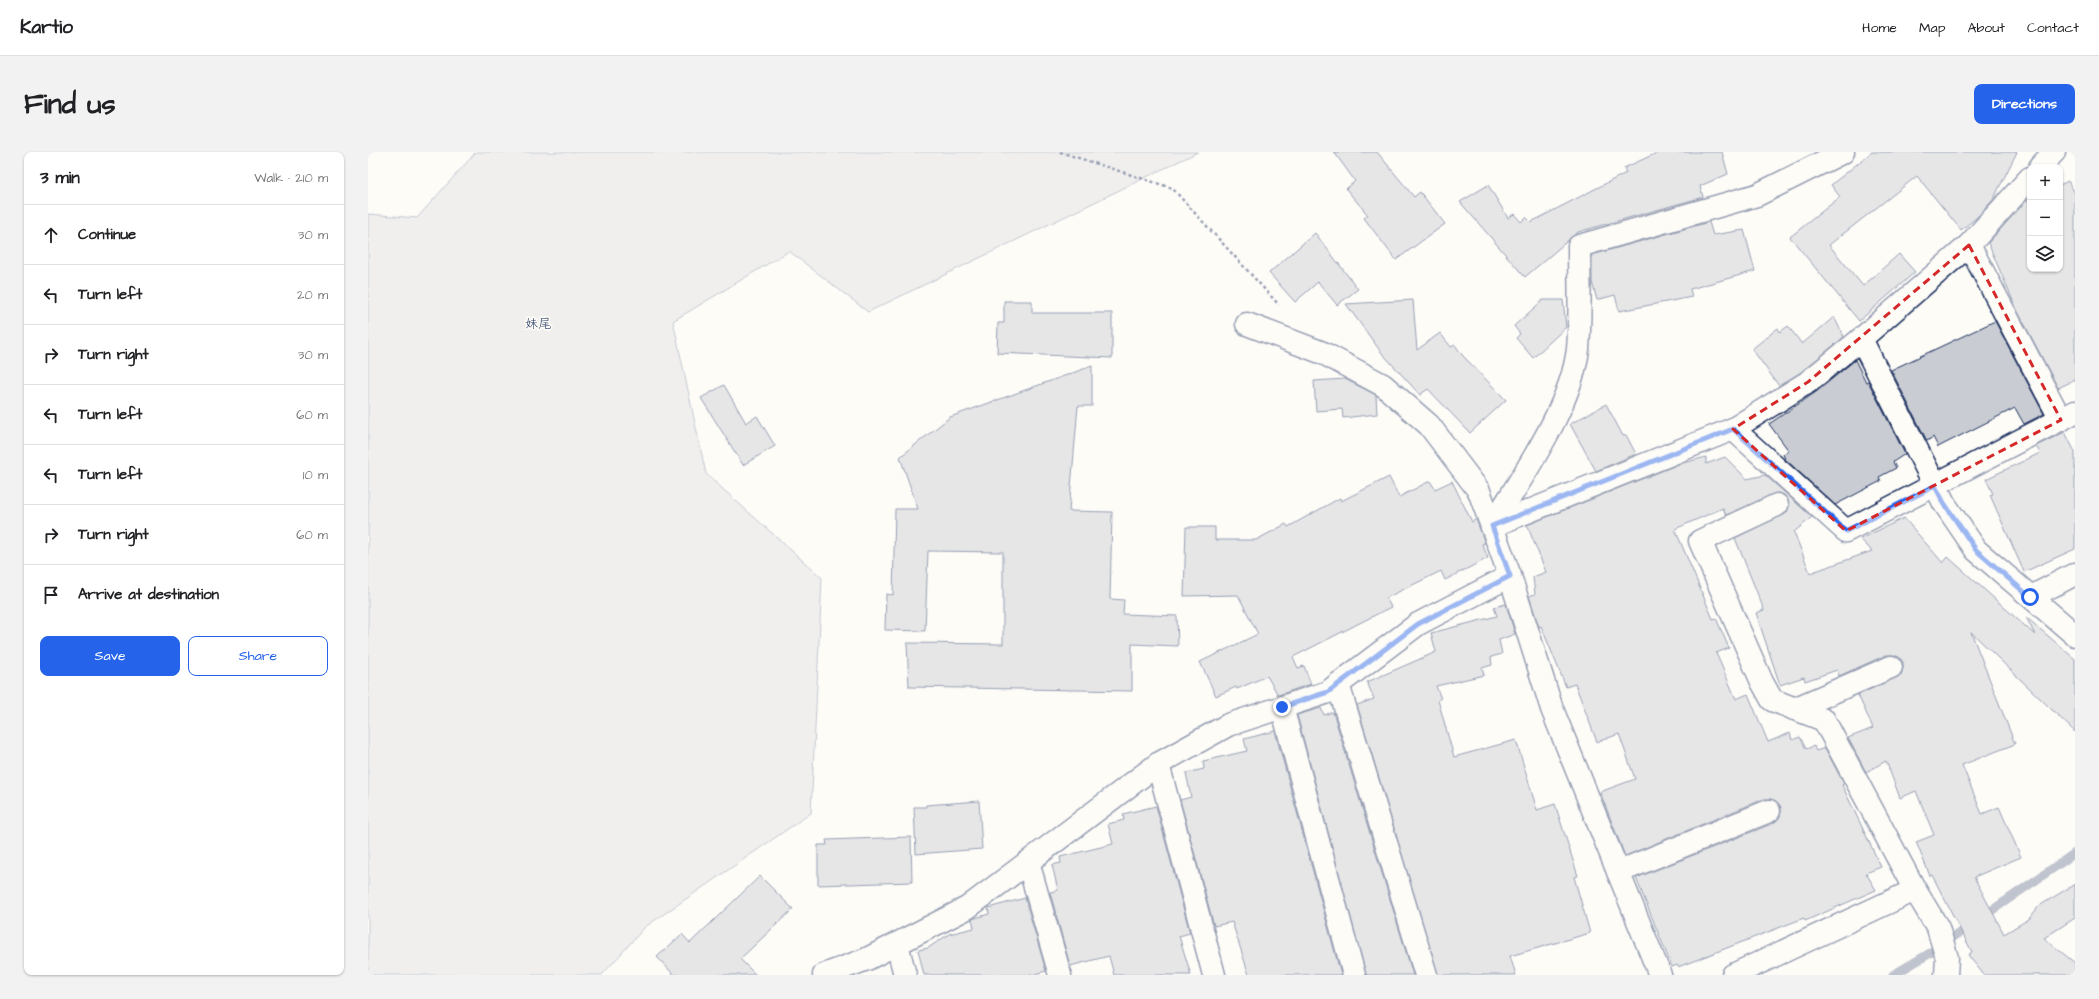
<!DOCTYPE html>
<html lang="en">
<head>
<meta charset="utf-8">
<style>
  body { margin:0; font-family:"Architects Daughter","Klee One",sans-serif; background:#f2f2f2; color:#202124 }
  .controls { position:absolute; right:12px; top:12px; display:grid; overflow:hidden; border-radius:8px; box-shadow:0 1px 3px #0004 }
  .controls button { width:36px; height:36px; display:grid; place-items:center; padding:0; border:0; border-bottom:1px solid #e0e0e0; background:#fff; color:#202124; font:20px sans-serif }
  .stop { position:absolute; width:12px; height:12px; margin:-9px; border:3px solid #2563eb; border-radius:50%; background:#fff }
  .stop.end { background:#2563eb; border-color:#fff; box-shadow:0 1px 4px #0008 }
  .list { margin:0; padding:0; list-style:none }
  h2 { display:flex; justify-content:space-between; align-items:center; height:52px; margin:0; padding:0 16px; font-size:17px }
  h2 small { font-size:13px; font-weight:400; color:#757577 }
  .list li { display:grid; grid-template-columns:26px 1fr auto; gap:12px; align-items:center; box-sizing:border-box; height:60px; padding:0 16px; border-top:1px solid #e0e0e0 }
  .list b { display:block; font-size:15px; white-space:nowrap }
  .list em { font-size:13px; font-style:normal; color:#757577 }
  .actions { display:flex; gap:8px; padding:12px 16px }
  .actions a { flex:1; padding:9px 0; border:1px solid #2563eb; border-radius:8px; text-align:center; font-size:14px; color:#2563eb }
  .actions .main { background:#2563eb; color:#fff }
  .icon { flex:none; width:22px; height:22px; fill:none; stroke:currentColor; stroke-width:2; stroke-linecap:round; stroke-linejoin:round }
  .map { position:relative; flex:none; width:1707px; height:823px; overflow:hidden; border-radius:8px }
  header { display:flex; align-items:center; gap:24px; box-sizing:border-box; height:56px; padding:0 20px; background:#fff; border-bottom:1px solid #e0e0e0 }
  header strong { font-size:19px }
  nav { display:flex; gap:22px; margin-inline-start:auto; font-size:14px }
  .intro { display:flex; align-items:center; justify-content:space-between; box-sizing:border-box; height:96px; padding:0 24px }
  h1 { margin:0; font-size:28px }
  .button { padding:10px 18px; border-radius:8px; background:#2563eb; color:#fff; font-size:14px; font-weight:700 }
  main { display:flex; gap:24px; padding:0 24px }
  aside { flex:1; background:#fff; border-radius:8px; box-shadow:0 1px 3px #0004 }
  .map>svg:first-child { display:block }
  .green { fill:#e0e1e3; stroke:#7e88a0 }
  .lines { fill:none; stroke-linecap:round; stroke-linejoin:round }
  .stream { stroke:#76819c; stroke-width:9 }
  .building { fill:#c9ccd3; stroke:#1b2f5e }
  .minor-casing { stroke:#1b2f5e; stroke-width:25 }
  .path { stroke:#1b2f5e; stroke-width:2.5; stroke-dasharray:3 3; stroke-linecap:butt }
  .minor { stroke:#fdfcf7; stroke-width:22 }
  .route { stroke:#2563eb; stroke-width:5 }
  .marked { fill:none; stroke:#d62828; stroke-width:3; stroke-dasharray:8 5; stroke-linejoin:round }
  .labels { text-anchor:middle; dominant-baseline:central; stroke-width:3.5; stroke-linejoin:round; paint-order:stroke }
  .quarter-label { font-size:13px; fill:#1b2f5e; stroke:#fdfcf7 }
</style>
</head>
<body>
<header>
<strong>Kartio</strong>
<nav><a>Home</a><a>Map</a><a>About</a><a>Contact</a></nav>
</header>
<div class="intro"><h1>Find us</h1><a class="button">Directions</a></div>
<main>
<aside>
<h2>3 min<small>Walk · 210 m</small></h2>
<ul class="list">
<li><svg class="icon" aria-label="ahead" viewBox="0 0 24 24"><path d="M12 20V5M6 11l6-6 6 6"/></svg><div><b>Continue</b></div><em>30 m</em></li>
<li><svg class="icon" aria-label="left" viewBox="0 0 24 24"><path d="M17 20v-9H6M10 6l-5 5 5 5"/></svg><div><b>Turn left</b></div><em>20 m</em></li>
<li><svg class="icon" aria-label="right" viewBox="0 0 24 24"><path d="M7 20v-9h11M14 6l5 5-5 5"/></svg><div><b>Turn right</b></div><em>30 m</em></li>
<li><svg class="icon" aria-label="left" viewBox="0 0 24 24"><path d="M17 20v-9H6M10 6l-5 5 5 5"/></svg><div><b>Turn left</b></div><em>60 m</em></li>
<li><svg class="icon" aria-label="left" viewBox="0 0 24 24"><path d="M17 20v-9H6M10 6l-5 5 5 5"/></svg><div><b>Turn left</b></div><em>10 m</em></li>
<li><svg class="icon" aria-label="right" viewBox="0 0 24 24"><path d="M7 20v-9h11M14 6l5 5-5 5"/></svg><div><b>Turn right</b></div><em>60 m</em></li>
<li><svg class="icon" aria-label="arrive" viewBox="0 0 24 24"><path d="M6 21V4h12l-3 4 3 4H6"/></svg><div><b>Arrive at destination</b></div></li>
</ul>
<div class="actions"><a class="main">Save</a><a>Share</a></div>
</aside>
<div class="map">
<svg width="1707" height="823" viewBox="0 0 1707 823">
  <rect width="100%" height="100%" fill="#fdfcf7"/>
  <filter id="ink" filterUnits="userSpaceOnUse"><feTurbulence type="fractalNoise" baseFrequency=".025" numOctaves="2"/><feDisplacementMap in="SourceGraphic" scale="8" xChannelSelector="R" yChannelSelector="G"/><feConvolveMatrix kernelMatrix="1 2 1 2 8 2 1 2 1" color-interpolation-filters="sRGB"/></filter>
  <g filter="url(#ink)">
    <path class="green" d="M108 0H830L500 160 421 99 305 169 338 322 454 426 443 661 277 775 234 823H0V62L49 66Z"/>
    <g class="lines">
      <g class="stream">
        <path d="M1613 766 1707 701"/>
        <path d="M1525 823 1559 803 1603 773"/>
      </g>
    </g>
    <g class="building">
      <path d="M966 0H1009L1046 45 1052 40 1077 72 1028 108 996 66 1000 63 978 37 987 29Z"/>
      <path d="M1291 0H1354L1360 22 1332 34 1335 45 1210 80 1157 125 1092 50 1120 33 1140 66 1146 62 1153 70 1158 65 1163 70 1258 21 1256 16Z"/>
      <path d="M1504 0H1649L1625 48 1608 66 1593 78 1549 24 1461 93 1495 134 1531 102 1547 120 1491 169 1422 85 1472 45 1463 33Z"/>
      <path d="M1700 29 1707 41V228L1690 236 1649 158 1620 91 1658 49 1662 47V117H1692V33Z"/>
      <path d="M1341 70 1345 83 1376 78 1387 119 1322 137 1324 145 1251 159 1247 143 1229 148 1224 130V103Z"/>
      <path d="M947 81 990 137 969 153 950 130 927 150 901 121Z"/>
      <path d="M1045 148 1049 198 1072 181 1083 195 1087 193 1095 204 1138 248 1102 281 1060 237 1053 242V244L1013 200 978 152Z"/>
      <path d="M1175 148H1195L1198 175 1165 206 1148 186 1152 182 1146 174Z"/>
      <path d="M636 149H664V161H744V206L629 201 630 171H636Z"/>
      <path d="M1466 165 1476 185 1433 220 1411 234 1384 197 1410 176 1412 180 1420 174 1434 192Z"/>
      <path d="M1627 169 1676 262 1656 272 1647 256 1570 295 1565 285 1559 289 1523 218Z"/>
      <path d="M1487 208 1498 230 1500 229 1537 302 1525 310 1528 316 1511 325 1513 329 1467 353 1417 307 1415 302 1421 299 1401 272 1448 240Z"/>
      <path d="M724 214V254H710L701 359 744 360 742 447 756 448 755 462 809 464 810 494 764 492V539L541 535 539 491 635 492V400L560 399 557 479 517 478 518 442 525 443 527 357H550L532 305 582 265Z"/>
      <path d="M977 227 1008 243 1009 262 975 266 974 257 948 259 946 229Z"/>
      <path d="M356 233 378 271 389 264 407 294 375 313 333 246Z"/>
      <path d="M1238 252 1255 284 1258 283 1268 302 1228 319 1202 272Z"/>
      <path d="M1697 280 1707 300V397L1656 420 1622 343 1625 342 1618 327 1672 301 1668 294Z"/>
      <path d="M1338 305V312L1357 305 1379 327 1397 323 1444 365 1426 380 1442 421 1504 399 1492 387 1536 366 1575 411 1580 405 1667 483 1658 465 1707 507V580L1603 480 1647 592 1594 613 1614 662 1631 655 1653 705 1606 725 1636 782 1661 767 1671 754 1707 732V766L1676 786 1707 811V823H1616L1600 803 1604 800 1564 723 1562 724 1548 690 1566 683 1548 639 1532 646 1518 609 1498 620 1480 586 1505 576 1490 543 1533 523 1535 516V510L1531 505 1525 503H1518L1471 524 1469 518 1437 529 1436 525 1412 533 1388 461 1396 458 1367 386 1419 360 1421 354 1420 348 1416 343 1410 341 1358 363 1355 356 1307 377 1345 467 1348 466 1361 496 1348 501 1368 547 1380 542 1400 590 1422 581 1424 588 1432 585 1438 597 1446 594 1448 599 1457 596 1476 632 1474 633 1513 715 1498 721 1508 738 1437 769 1436 766 1310 815 1309 813 1304 815 1268 726 1406 671 1411 666 1413 660V655L1408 649 1402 647H1396L1257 704 1232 640 1267 627 1251 582 1229 590 1207 532 1198 535 1173 474 1171 475 1161 444 1167 442 1165 425 1178 420 1159 373 1311 312Z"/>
      <path d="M1021 325 1031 345 1062 329 1067 337 1084 329 1104 370 1108 367 1117 391 1114 392 1120 406 1077 428 1073 419 1018 446 1023 455 925 505 930 516 936 514 943 532 910 543 899 524 869 537 868 535 848 544 832 510 890 482 870 443 816 444 818 375H847V388H888L918 372 920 375 972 346 973 349Z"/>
      <path d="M1138 452 1147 482 1131 488 1134 502 1123 505 1124 513 1114 516 1116 523 1068 534 1073 547 1070 548 1086 605 1148 588 1169 658 1187 652 1210 724 1206 725 1222 781 1142 804 1148 823H1070L989 553 1006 547 999 530 1068 500 1063 481 1129 464 1126 455Z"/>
      <path d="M953 556 956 563 965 560 1045 823H998L929 563Z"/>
      <path d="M907 579 973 823H881L864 770 846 774 812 648 823 645 818 621 836 617 835 609 879 599 876 587Z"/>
      <path d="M611 649 614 697 548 702 546 655H558V653Z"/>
      <path d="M788 654 822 781 811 784 823 823H746L741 804 702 814 682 740 690 738 684 713 693 711 692 705 745 692 740 672 756 668 755 662Z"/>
      <path d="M543 685 544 730 450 733V693H459L458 688Z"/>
      <path d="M392 724 425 757 372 807 388 823H306L289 805 314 782 322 791Z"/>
      <path d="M657 746 678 819 663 823H556L550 798 560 796 581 782 606 776 604 767 621 762 620 756Z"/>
    </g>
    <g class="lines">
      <defs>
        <g id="minor">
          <path d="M1672 15 1686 0"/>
          <path d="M1601 93 1693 268"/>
          <path d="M879 172 955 201 1015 233 1061 273 1111 339 1142 424 1184 557 1292 823"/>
          <path d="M1493 187 1576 351 1608 398 1707 483"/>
          <path d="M1365 277 1478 379 1707 260"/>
          <path d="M1409 353 1332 389 1394 530 1404 548 1456 568 1547 738 1570 776 1579 806 1578 823"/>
          <path d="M1124 374 1365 277 1440 230 1493 187 1601 93 1662 26"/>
          <path d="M1124 374C1154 324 1203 256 1210 197 1213 163 1211 128 1211 94L1389 43 1475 0"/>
          <path d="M1663 445 1707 422"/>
          <path d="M970 532 1058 823"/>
          <path d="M914 555 986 823"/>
          <path d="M1426 557 1523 515"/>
          <path d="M790 612 846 823"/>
          <path d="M660 710 692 823"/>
          <path d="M1250 720 1401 659"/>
          <path d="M529 792 537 823"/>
          <path d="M456 823 499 807 599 756 790 612 860 573 960 540 1050 472 1142 424"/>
          <path d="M1365 823 1547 738"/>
        </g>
      </defs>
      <use href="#minor" class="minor-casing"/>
      <path class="path" d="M692 0 804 36 911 153"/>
      <use href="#minor" class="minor"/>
    </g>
  </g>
  <g class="lines" filter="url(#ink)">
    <path class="route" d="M914 555 960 540 1050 472 1142 424 1124 374 1365 277 1478 379 1567 334 1576 351 1608 398 1662 445"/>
  </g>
  <path d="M0 0H1707V823H0ZM1601 93 1693 268 1478 379 1365 277 1440 230Z" fill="#fdfcf7" fill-opacity=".55" fill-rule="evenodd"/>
  <path class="marked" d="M1601 93 1693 268 1478 379 1365 277 1440 230Z"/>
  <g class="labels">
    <g class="quarter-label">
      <text x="170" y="172">妹尾</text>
    </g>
  </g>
</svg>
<div class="controls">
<button>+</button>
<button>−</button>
<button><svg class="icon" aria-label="layers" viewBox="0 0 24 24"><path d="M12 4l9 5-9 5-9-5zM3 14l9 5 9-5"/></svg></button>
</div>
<div class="stop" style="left:1662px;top:445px"></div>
<div class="stop end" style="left:914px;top:555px"></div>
</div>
</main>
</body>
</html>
